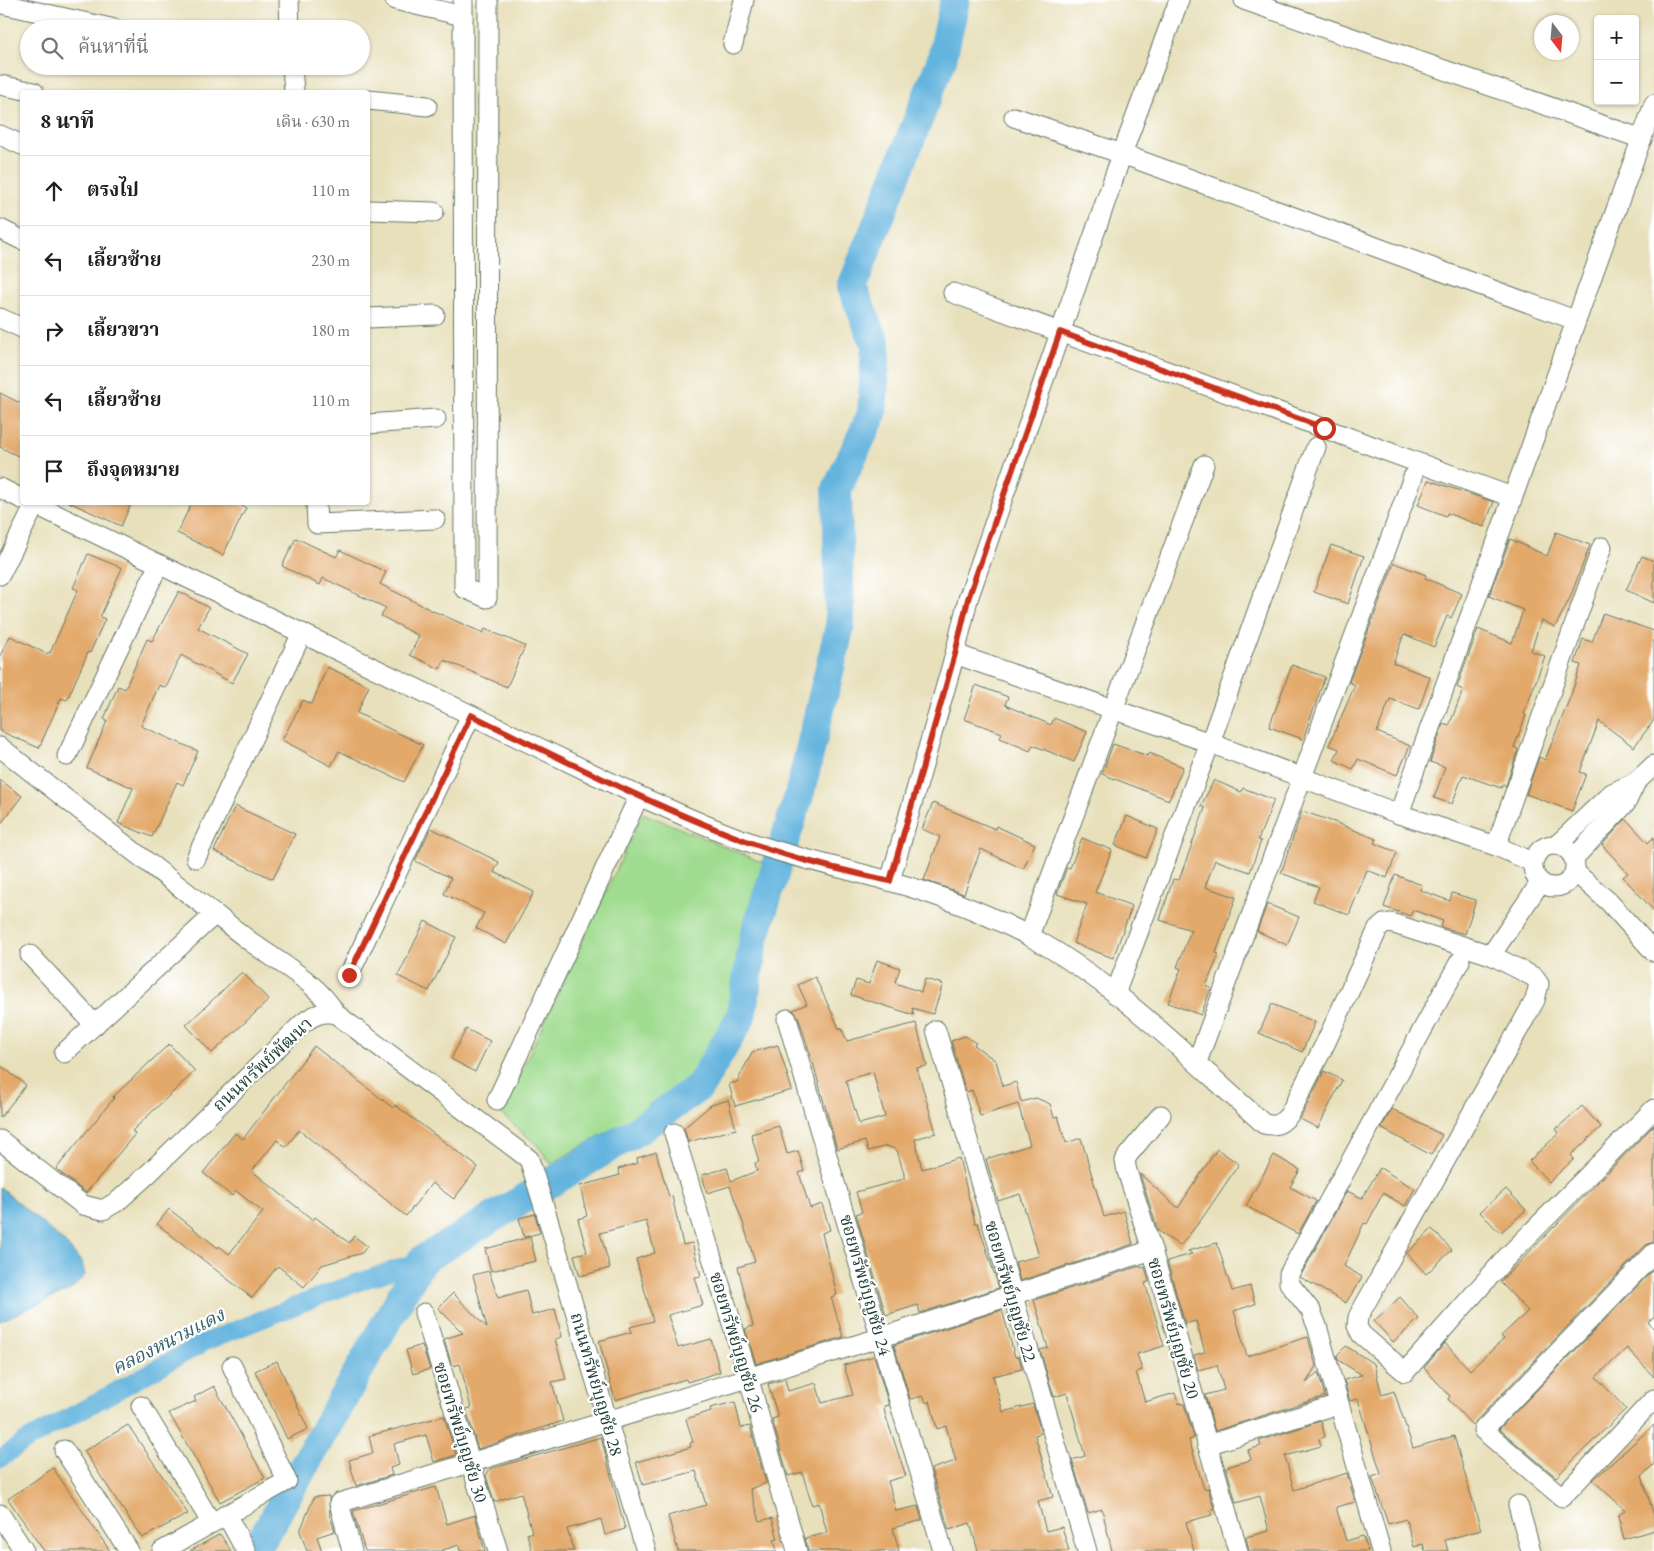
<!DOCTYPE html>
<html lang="th">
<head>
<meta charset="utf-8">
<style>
  body { margin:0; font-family:"EB Garamond","Noto Serif Thai",serif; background:#f2f2f2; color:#202124 }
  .controls { position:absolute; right:15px; top:15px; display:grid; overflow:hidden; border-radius:5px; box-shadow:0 1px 4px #0004 }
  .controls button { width:45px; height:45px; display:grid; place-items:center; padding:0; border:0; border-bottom:1px solid #e0e0e0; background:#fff; color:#202124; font:25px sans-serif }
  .compass { position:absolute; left:1534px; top:15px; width:45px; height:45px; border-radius:50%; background:#fff; box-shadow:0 1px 4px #0004; rotate:164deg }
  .stop { position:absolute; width:15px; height:15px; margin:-11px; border:4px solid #c8321e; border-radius:50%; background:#fff }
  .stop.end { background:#c8321e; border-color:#fff; box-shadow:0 1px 5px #0008 }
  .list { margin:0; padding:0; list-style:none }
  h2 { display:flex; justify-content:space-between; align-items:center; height:65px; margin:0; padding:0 20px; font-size:21px }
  h2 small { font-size:16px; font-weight:400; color:#757577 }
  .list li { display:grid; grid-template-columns:32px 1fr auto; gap:15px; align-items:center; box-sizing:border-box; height:70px; padding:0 20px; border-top:1px solid #e0e0e0 }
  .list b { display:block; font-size:19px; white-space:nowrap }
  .list em { font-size:16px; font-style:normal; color:#757577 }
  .icon { flex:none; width:28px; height:28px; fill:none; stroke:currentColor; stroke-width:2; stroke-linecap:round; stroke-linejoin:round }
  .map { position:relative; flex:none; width:1654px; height:1551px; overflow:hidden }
  .search { position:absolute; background:#fff; box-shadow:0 1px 4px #0004; left:20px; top:20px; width:350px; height:55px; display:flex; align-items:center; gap:12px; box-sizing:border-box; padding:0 18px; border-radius:28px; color:#757577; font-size:19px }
  .panel { position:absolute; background:#fff; box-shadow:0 1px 4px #0004; left:20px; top:90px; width:350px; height:415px; border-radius:5px }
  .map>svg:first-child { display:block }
  .green { fill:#a0dc90; stroke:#608c62 }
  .water { fill:#64b4de; stroke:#427889 }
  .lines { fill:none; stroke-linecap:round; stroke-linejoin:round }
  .canal { stroke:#64b4de; stroke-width:18 }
  .river { stroke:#64b4de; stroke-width:30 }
  .building { fill:#e3a96b; fill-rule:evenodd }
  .minor-casing { stroke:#657663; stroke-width:21 }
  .minor { stroke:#fff; stroke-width:19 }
  .route { stroke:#c8321e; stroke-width:6 }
  .labels { text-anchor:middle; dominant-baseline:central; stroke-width:4.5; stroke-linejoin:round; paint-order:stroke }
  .street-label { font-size:18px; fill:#1f3d34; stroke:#fff }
  .water-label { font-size:19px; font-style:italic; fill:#346167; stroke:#fff }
</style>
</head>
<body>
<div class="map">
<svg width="1654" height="1551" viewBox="0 0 1654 1551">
  <rect width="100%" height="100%" fill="#fff"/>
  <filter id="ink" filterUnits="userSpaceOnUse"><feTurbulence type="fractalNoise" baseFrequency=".02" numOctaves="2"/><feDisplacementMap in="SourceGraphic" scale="10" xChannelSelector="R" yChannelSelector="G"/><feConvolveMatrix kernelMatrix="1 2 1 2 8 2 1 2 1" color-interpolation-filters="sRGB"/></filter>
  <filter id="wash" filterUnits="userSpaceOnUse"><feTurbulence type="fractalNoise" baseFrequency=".0096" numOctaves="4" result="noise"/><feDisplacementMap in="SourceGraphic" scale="20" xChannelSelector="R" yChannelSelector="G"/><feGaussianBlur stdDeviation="1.12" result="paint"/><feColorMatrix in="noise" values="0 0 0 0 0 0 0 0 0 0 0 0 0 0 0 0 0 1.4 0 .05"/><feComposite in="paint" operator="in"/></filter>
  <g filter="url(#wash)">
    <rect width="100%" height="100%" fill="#e8e0bb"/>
    <path class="green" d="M643 813 766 864 732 1011 704 1066 655 1104 551 1164 537 1145 501 1114Z"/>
    <path class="water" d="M0 1187 65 1243 82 1263 85 1275 72 1289 0 1321Z"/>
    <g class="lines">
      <path class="canal" d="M0 1459 24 1442 205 1342 333 1291 422 1260"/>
      <path class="river" d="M255 1551 422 1260 637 1131 700 1086 741 1017 754 938 800 792 840 626 837 489 872 414 876 345 852 287 942 59 955 0"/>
    </g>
    <g id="blocks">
      <g class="building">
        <path d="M0 393 22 404V458L0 447Z"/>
        <path d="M1428 480 1494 502 1484 527 1447 513 1446 516 1418 505Z"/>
        <path d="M69 502H132L121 526Z"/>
        <path d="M192 502H235L246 508 223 555 177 533Z"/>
        <path d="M1556 532 1590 545 1570 598 1555 627 1541 620 1531 651 1545 656 1524 714 1526 715 1514 747 1518 749 1506 786 1503 784 1501 788 1463 775 1452 804 1434 798 1445 767 1430 762 1443 724 1449 726 1463 690 1457 687 1478 629 1512 643 1523 610 1489 596 1510 539 1547 556Z"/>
        <path d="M296 538 336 557 340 550 386 572 380 584 431 610 483 633 485 629 525 646 507 687 444 660 440 669 410 655 419 636 381 616 386 608 323 578 320 585 282 566Z"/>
        <path d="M1331 545 1364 556 1348 604 1314 592Z"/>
        <path d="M88 554 122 568 100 617 105 619 90 653 88 652 67 700 61 698 39 748 0 731V656L10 636 47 654 48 652 50 653 78 590 73 588Z"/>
        <path d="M1642 556 1654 561V603L1626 590Z"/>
        <path d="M1394 563 1426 575 1425 578 1462 594 1451 618 1447 616 1434 647 1404 634 1393 663 1430 677 1419 709 1390 699 1377 732 1410 746 1397 775 1358 759 1353 769 1334 760 1339 749 1329 745 1355 685 1349 682Z"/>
        <path d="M179 591 209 608 198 628 248 654 232 683 181 655 166 688 159 685 141 726 198 751 183 785 177 782 152 837 118 823 133 788 87 768 107 721 104 719 118 686 125 689 147 639 152 641Z"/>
        <path d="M1603 613 1654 631V720L1634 747 1599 721 1580 772 1586 774 1572 811 1526 794 1539 757 1545 760 1571 695 1581 665 1575 663 1583 639 1592 642Z"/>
        <path d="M1292 665 1325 677 1303 739 1269 727Z"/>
        <path d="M327 667 369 686 357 713 423 745 404 782 339 751 331 766 282 740 303 700 312 704Z"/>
        <path d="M976 685 1008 697 1005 705 1051 725 1054 718 1087 732 1074 762 1033 745 1030 751 1000 738 1002 733 964 719Z"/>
        <path d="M1113 744 1148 756 1149 753 1183 767 1169 800 1102 774Z"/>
        <path d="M0 780 22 796 0 825Z"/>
        <path d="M1214 780 1241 792 1243 788 1274 800 1258 840 1261 841 1250 872 1215 860 1205 887 1236 897 1216 953 1219 954 1206 986 1211 988 1201 1015 1168 1003 1181 969 1177 967 1191 930 1160 920 1173 879 1179 880 1205 808 1201 806Z"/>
        <path d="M933 803 995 829 996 826 1035 844 1023 869 981 849 964 894 924 880 940 837 922 829Z"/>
        <path d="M235 806 295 834 273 879 214 851Z"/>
        <path d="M1302 811 1337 823 1376 839 1374 843 1397 852 1387 878 1367 870 1349 915 1313 901 1319 887 1281 873Z"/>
        <path d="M1127 816 1158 829 1146 858 1115 845Z"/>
        <path d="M1626 819 1648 843 1654 837V911L1623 877 1628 873 1602 845Z"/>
        <path d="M431 828 499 862 494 872 534 892 506 944 476 928 484 913 444 894 451 878 415 861Z"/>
        <path d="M1082 838 1112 850 1095 892 1132 906 1113 958 1073 943 1087 904 1057 894 1067 867 1070 868Z"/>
        <path d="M1395 875 1422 885 1420 890 1450 901 1452 893 1476 900 1465 934 1441 927 1443 921 1413 910 1410 916 1384 907Z"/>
        <path d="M1267 904 1299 917 1287 945 1257 931Z"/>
        <path d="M425 921 456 937 429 991 398 976Z"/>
        <path d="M877 960 900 968 895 983 921 992 925 979 943 984 933 1014 912 1008 914 1015 851 995 856 980 869 984Z"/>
        <path d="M242 972 269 1000 212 1053 186 1025Z"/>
        <path d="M815 977 840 1030 841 1027 847 1041 916 1023 927 1066 917 1068 936 1133 915 1139 922 1169 959 1158 975 1223H978L999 1288 920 1313 918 1305 886 1315 856 1214 862 1212 856 1192 904 1179V1174L897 1150 887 1146 868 1151 865 1141 837 1149 813 1063 798 1016 793 1010 807 1004 798 985ZM873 1072 885 1117 859 1124 846 1080Z"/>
        <path d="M1272 1004 1315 1022 1302 1052 1259 1033Z"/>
        <path d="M466 1029 490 1041 475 1072 451 1059Z"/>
        <path d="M965 1036 976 1043 974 1045 996 1061 1003 1086 1016 1082 1021 1102 1036 1098 1050 1104 1054 1117 1058 1116 1066 1143 1081 1138 1104 1217 1124 1211 1133 1244 1020 1281 1015 1262 1039 1256 1020 1194 998 1201 986 1159 1030 1145 1018 1104 980 1116 972 1090 966 1092 951 1041Z"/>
        <path d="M169 1044 195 1071 132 1131 135 1134 86 1193 56 1169 114 1098 113 1097Z"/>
        <path d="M778 1045 792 1090 735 1106 729 1084 737 1082 752 1052Z"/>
        <path d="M314 1046 393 1108 395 1105 478 1167 454 1199 432 1183 406 1216 299 1130 286 1147 277 1140 252 1171 313 1220 315 1217 349 1243 354 1236 367 1246 362 1253 322 1265 304 1287 278 1266 252 1298 157 1224 169 1209 218 1248 219 1246 229 1254 263 1212 236 1191 232 1196 203 1173 235 1133 243 1139Z"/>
        <path d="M0 1065 26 1085 0 1118Z"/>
        <path d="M1324 1071 1342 1080 1318 1128 1300 1119Z"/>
        <path d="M728 1100 736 1129 688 1142 684 1128 711 1105Z"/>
        <path d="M1582 1106 1601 1127 1571 1155 1574 1159 1549 1182 1529 1161 1559 1133 1556 1129Z"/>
        <path d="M1392 1109 1442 1135 1431 1155 1381 1128Z"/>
        <path d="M1654 1125V1242L1646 1245 1472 1425 1448 1399 1450 1396 1424 1368 1445 1343 1470 1370 1504 1339 1501 1336 1528 1311 1500 1282Z"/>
        <path d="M779 1126 787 1154 798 1151 804 1171 799 1173 810 1208 822 1204 830 1230 822 1233 837 1295 831 1297 843 1337 756 1364 745 1329 753 1326 738 1267 755 1262 744 1226 730 1186 707 1193 702 1175 727 1168 731 1181 757 1171 755 1163 759 1162 751 1134Z"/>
        <path d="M1217 1149 1239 1164 1201 1220 1180 1246 1158 1231 1140 1174 1178 1208Z"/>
        <path d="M656 1152 669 1197 672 1196 683 1245 692 1243 701 1276 695 1277 703 1305 668 1315 678 1348 711 1339 720 1372 687 1382 686 1379 615 1400 599 1341 632 1332 630 1327 653 1321 636 1259 655 1253 646 1221 600 1233 610 1268 580 1276 574 1255 587 1252 578 1219 587 1216 580 1186 620 1175 618 1169 638 1163 637 1158Z"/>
        <path d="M1274 1155 1300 1170 1290 1187 1316 1201 1298 1234 1246 1206Z"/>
        <path d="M1380 1168 1415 1189 1405 1206 1383 1193 1367 1224 1364 1223 1344 1266 1362 1277 1346 1303 1300 1277 1347 1191 1362 1198Z"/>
        <path d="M1506 1189 1526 1210 1500 1233 1480 1212Z"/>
        <path d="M535 1214 540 1233 524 1237 519 1218Z"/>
        <path d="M1432 1229 1452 1250 1426 1274 1407 1253Z"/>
        <path d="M530 1237 536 1261 491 1271 485 1249Z"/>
        <path d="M1217 1243 1232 1291 1250 1286 1255 1304 1234 1311 1247 1356 1308 1337 1316 1366 1306 1383 1318 1372 1325 1396 1215 1431 1205 1395 1224 1390 1217 1365 1198 1370 1194 1355 1205 1352 1196 1321 1185 1324 1167 1261 1192 1254 1188 1251Z"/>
        <path d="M1140 1266 1141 1268 1145 1267 1149 1282 1145 1283 1164 1346 1137 1354 1142 1370 1136 1372 1145 1402 1175 1393 1178 1403 1184 1404 1194 1438 1189 1440 1204 1489 1208 1488 1214 1509 1210 1511 1212 1515 1186 1522 1194 1551H1112L1102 1509 1088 1513 1072 1460 1085 1456 1067 1393 1054 1397 1040 1350 1048 1348 1034 1300Z"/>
        <path d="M1654 1269V1317L1648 1322 1654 1329V1377L1627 1348 1596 1377 1626 1409 1556 1477 1499 1429Z"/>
        <path d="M489 1271 498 1298 526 1290 532 1315 555 1309 562 1337 555 1339 566 1379 552 1382 563 1421 478 1449 466 1409 471 1408 460 1364 453 1366 451 1363 444 1339 463 1333 438 1308 453 1293 487 1328 473 1275Z"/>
        <path d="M1400 1297 1419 1319 1393 1342 1374 1321Z"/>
        <path d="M1002 1310 1015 1357 1019 1356 1022 1369 993 1376 1003 1412 1033 1404 1041 1433 1035 1435 1053 1497 1038 1501 1046 1531 1062 1527 1069 1551H978L970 1523 949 1530 931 1469 956 1461 946 1426 937 1429 930 1401 926 1403 924 1396 910 1399 894 1345Z"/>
        <path d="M422 1345 430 1369 413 1374 406 1350Z"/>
        <path d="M1346 1346 1374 1364 1382 1395 1394 1391 1413 1448 1454 1436 1481 1530 1445 1540 1448 1551H1425L1423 1544 1414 1547 1406 1519 1388 1524 1372 1477 1381 1474 1358 1399 1350 1401 1344 1380 1362 1375 1338 1360 1337 1355Z"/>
        <path d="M874 1356 889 1405 884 1406 885 1414 906 1476 888 1481 896 1511 918 1506 922 1520 893 1528 899 1551H808L805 1538 827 1533 819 1503 812 1505 802 1472 788 1476 772 1419 778 1417 768 1384 785 1379 788 1391 816 1383 822 1403 853 1395 844 1365Z"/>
        <path d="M277 1361 308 1429 287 1439 255 1371Z"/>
        <path d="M214 1386 265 1478 220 1502 169 1413 196 1401 194 1397Z"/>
        <path d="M735 1402 741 1428 750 1426 766 1483 750 1489 760 1521 772 1518 778 1539 774 1540 777 1551H678L668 1516 706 1505 696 1471 643 1485 636 1462 691 1447 690 1443 693 1442 686 1419 711 1411 710 1408Z"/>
        <path d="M444 1416 456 1455 434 1462 426 1435 394 1444 399 1465 390 1468 392 1475 356 1486 349 1460 373 1453 369 1436Z"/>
        <path d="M1321 1421 1325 1437 1319 1439 1321 1446 1285 1456 1294 1490 1347 1473 1355 1502 1336 1507 1346 1541 1363 1536 1368 1551H1249L1246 1537 1269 1531 1260 1496 1236 1503 1226 1467 1251 1460 1248 1450 1261 1446 1259 1441Z"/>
        <path d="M128 1425 188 1514 142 1538 84 1451Z"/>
        <path d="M1654 1425V1464L1642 1476 1654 1516V1530L1624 1539 1618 1516 1625 1510 1593 1480Z"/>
        <path d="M601 1437 625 1529 605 1535 601 1519 567 1529 574 1551H532L527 1534 532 1532 521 1493 494 1502 486 1476 490 1469Z"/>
        <path d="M53 1468 110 1551H44L8 1499Z"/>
        <path d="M436 1487 447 1524 475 1515 485 1551H460L459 1545 440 1551H365L353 1511Z"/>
        <path d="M329 1496 330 1517 335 1531 317 1537 322 1551H307L300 1531 314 1497Z"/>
        <path d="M220 1534 231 1551H190Z"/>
      </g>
    </g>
  </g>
  <g filter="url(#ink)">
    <use href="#blocks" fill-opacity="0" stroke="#657663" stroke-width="1"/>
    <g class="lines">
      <defs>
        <g id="minor">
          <path d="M4 0 2 4 115 29"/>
          <path d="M289 0 290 29"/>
          <path d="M395 0 463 16"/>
          <path d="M463 0 464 588 487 598 488 0"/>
          <path d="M1179 0 1122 154 968 599 955 654 1210 743 1399 814 1496 846 1532 862"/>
          <path d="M1244 0 1642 139"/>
          <path d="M733 44 744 0"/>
          <path d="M292 66 294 92"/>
          <path d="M0 85 34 92"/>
          <path d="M368 100 427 106"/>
          <path d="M1014 117 1122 154 1575 320"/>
          <path d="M0 135 22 145"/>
          <path d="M368 210 434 212"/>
          <path d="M0 229 22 240"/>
          <path d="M953 293 1512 497"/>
          <path d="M0 318 22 328"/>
          <path d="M368 318 435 315"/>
          <path d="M368 424 436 419"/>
          <path d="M0 488 22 499"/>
          <path d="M30 502 639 796C678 813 717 832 758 845 801 859 845 869 889 881 936 894 986 913 1029 936 1118 984 1189 1058 1264 1124 1276 1127 1281 1124 1289 1115L1326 1042 1378 929 1384 924 1391 923 1491 955 1534 977 1539 984 1535 1000 1358 1317 1357 1326 1361 1334 1405 1372 1505 1259 1654 1109"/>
          <path d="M316 502 317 524 435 519"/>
          <path d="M0 575 35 505"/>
          <path d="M0 747C81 812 165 875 247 939 278 963 316 980 336 1014"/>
          <path d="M67 756 159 564"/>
          <path d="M1399 814 1654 104"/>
          <circle cx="1554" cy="866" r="21"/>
          <path d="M1557 845 1612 793 1636 782 1654 765"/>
          <path d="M1496 846 1602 547"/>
          <path d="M196 858 302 633"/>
          <path d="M1574 858 1626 803 1636 782"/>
          <path d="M1575 872 1609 902 1654 952"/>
          <path d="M890 881 955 654"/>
          <path d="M1029 936 1204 465"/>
          <path d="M30 955 95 1025"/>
          <path d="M1491 955 1540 883"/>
          <path d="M349 975 471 715"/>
          <path d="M1115 994 1210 743 1316 447"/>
          <path d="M787 1019 943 1551"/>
          <path d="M936 1030 1087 1551"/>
          <path d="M64 1053 215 914"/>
          <path d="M1197 1062 1413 477"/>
          <path d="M497 1100 639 796"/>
          <path d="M1161 1115 1128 1155 1125 1161 1127 1171 1152 1250 1238 1551"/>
          <path d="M674 1133 748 1376 797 1551"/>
          <path d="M0 1140 83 1205 103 1210 118 1201 148 1174 303 1023C314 1015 322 1011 336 1014L529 1159 547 1216 646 1551"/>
          <path d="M1654 1253 1483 1430 1562 1497 1654 1399"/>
          <path d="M424 1313 498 1551"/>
          <path d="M141 1406 211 1522"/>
          <path d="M1207 1445 1339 1404"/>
          <path d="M64 1450 129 1551"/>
          <path d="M1518 1505 1531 1551"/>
          <path d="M0 1514 24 1551"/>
          <path d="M226 1514 246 1551"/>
          <path d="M162 1551 287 1481 232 1366"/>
          <path d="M352 1551 339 1503 882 1337 1152 1250"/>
          <path d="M1381 1551 1317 1326 1311 1311 1289 1283V1274L1460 961"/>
        </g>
      </defs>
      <use href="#minor" class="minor-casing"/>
      <use href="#minor" class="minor"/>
    </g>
  </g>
  <g class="lines" filter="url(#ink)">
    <path class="route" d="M349 975 471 715C564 760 657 808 754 844 797 860 845 871 890 881L955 654 968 599 1060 332 1324 428"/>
  </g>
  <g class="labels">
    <g class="street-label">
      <text transform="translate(262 1064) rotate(-43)">ถนนทรัพย์พัฒนา</text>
      <text transform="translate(866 1285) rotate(74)">ซอยทรัพย์บุญชัย 24</text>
      <text transform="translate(1011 1291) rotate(74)">ซอยทรัพย์บุญชัย 22</text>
      <text transform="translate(1174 1328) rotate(74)">ซอยทรัพย์บุญชัย 20</text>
      <text transform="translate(737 1342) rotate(73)">ซอยทรัพย์บุญชัย 26</text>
      <text transform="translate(597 1384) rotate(74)">ถนนทรัพย์บุญชัย 28</text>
      <text transform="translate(461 1432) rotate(73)">ซอยทรัพย์บุญชัย 30</text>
    </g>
    <g class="water-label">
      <text transform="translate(168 1341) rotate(-27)">คลองหนามแดง</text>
    </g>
  </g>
</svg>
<div class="controls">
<button>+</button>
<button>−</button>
</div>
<svg class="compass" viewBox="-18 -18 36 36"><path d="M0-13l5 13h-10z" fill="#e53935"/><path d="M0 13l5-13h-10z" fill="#757577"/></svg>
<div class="stop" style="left:1324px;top:428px"></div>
<div class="stop end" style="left:349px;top:975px"></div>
<div class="search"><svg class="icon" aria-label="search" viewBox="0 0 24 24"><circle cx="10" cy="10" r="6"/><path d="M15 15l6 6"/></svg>ค้นหาที่นี่</div>
<section class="panel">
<h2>8 นาที<small>เดิน · 630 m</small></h2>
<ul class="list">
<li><svg class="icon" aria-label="ahead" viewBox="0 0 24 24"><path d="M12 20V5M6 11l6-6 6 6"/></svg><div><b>ตรงไป</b></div><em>110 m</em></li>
<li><svg class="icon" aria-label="left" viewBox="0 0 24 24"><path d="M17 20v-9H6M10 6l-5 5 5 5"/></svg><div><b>เลี้ยวซ้าย</b></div><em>230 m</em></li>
<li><svg class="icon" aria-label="right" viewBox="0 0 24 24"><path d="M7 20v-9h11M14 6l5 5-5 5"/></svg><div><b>เลี้ยวขวา</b></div><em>180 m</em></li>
<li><svg class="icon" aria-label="left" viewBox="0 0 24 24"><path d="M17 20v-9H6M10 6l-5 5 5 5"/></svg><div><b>เลี้ยวซ้าย</b></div><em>110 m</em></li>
<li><svg class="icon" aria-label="arrive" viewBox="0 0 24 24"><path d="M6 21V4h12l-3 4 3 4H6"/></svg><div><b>ถึงจุดหมาย</b></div></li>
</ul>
</section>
</div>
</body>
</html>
